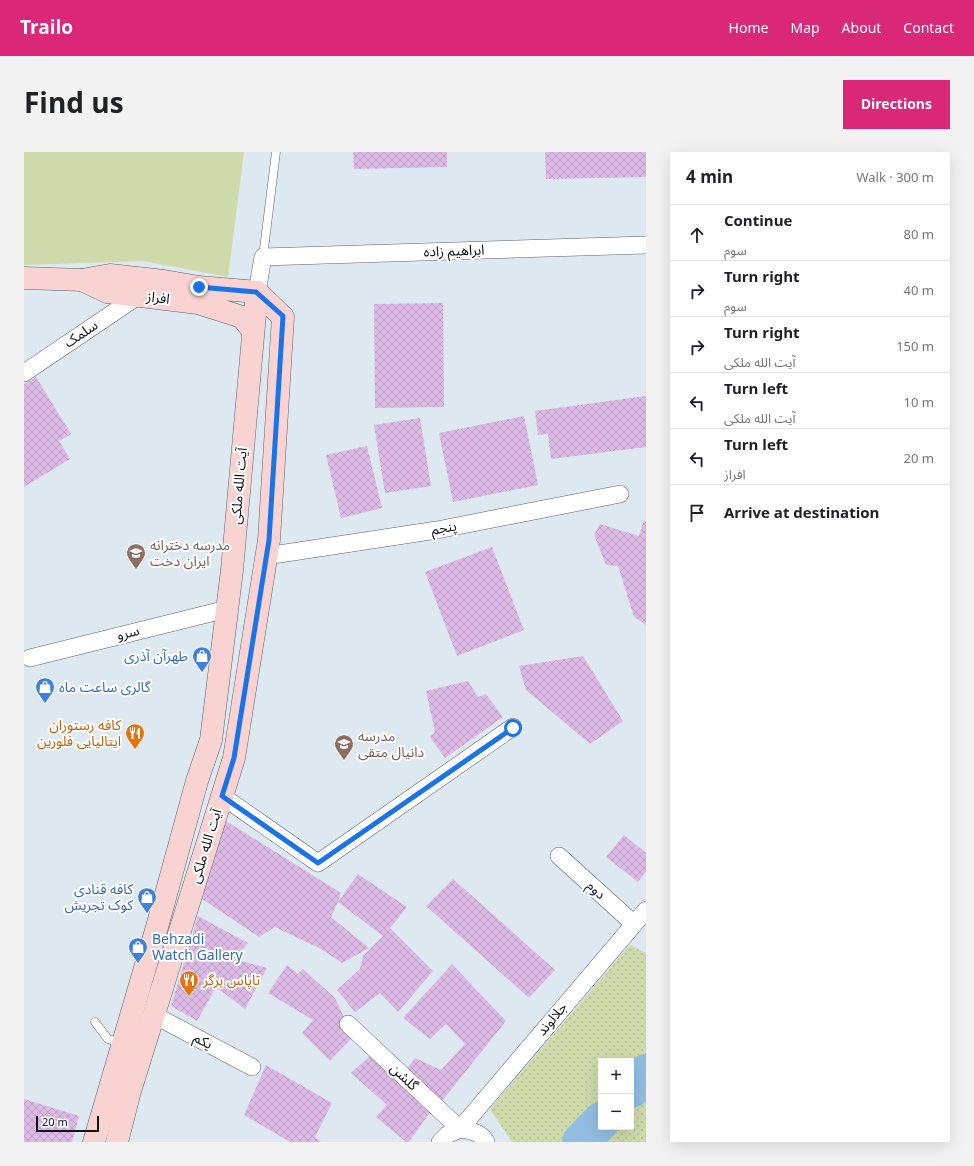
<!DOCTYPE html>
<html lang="en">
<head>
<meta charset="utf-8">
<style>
  body { margin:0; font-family:Georgia,"Noto Sans Arabic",serif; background:#f2f2f2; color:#202124 }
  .controls { position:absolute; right:12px; bottom:12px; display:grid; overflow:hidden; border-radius:0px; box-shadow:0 4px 16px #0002 }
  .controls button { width:36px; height:36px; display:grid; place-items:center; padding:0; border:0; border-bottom:1px solid #e0e0e0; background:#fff; color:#202124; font:20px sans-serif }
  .scale { position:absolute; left:12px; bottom:10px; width:63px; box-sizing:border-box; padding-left:4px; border:2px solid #0e1215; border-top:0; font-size:11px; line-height:14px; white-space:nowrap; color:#0e1215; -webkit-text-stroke:3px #fff; paint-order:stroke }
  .stop { position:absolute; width:12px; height:12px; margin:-9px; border:3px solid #1a73e8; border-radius:50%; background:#fff }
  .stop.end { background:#1a73e8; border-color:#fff; box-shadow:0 1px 4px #0008 }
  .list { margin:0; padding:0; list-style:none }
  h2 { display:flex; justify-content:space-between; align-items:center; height:52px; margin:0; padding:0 16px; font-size:17px }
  h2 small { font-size:13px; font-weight:400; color:#757577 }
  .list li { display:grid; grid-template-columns:26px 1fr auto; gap:12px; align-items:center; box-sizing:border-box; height:56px; padding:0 16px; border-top:1px solid #e0e0e0 }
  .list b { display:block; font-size:15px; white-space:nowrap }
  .list p { margin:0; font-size:13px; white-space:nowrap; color:#757577 }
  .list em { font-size:13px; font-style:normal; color:#757577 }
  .icon { flex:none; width:22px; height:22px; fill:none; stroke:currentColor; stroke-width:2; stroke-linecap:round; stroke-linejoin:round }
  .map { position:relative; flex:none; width:622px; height:990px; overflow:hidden; border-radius:0px }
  header { display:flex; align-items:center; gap:24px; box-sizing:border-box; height:56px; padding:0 20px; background:#db2777; color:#fff }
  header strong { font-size:19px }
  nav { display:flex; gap:22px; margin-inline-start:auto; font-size:14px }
  .intro { display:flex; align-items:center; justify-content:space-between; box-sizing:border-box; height:96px; padding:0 24px }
  h1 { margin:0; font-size:28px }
  .button { padding:10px 18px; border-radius:0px; background:#db2777; color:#fff; font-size:14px; font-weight:700 }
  main { display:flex; gap:24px; padding:0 24px }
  aside { flex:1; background:#fff; border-radius:0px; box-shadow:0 4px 16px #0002 }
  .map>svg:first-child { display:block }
  .park { fill:url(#park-dots) }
  .garden { fill:#cedaa9 }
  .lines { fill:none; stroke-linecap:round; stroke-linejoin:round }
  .river { stroke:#90bde0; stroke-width:38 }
  .building { fill:url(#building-cross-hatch) }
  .lane-casing { stroke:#59626a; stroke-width:9 }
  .street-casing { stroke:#59626a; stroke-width:18 }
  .secondary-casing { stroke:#59626a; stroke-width:23 }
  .lane { stroke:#fff; stroke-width:8 }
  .street { stroke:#fff; stroke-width:17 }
  .secondary { stroke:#f8d3d2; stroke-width:22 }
  .route { stroke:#1a73e8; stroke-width:5 }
  .labels { text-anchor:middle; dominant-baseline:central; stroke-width:4; stroke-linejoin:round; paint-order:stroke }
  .street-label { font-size:14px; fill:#0e1215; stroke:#fff }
  .education-label { font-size:14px; fill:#785e54; stroke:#fff; text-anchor:start }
  .shop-label { font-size:14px; fill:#366cbe; stroke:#fff; text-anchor:end }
  .food-label { font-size:14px; fill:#c56008; stroke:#fff; text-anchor:end }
</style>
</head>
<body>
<header>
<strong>Trailo</strong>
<nav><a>Home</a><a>Map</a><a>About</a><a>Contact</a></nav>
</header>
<div class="intro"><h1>Find us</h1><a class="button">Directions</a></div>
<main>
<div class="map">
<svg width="622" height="990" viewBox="0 0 622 990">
  <defs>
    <pattern id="park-dots" width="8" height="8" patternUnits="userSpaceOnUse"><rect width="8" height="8" fill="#cedaa9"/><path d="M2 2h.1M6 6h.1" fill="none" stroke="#b0ba91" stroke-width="1.8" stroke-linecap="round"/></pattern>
    <pattern id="building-cross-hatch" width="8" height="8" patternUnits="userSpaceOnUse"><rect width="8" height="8" fill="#ddbae5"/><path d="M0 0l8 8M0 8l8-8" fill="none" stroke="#bc9fc4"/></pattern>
  </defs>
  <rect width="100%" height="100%" fill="#dde8f1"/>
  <g class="park">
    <path d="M606 793 622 801V905L607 921V909H577V954L544 990H488L466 957Z"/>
    <path d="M622 929V990H567L581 975H607V946Z"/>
  </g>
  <path class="garden" d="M0 0H220L204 125 119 109 0 113Z"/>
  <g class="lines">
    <g class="river">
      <path d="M607 937 622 921"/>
      <path d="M557 990 577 969"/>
    </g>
  </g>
  <g class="building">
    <path d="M329 0H423V15L330 17Z"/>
    <path d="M521 0H622V25L522 27Z"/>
    <path d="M419 151 420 255 351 256 350 152Z"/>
    <path d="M12 225 47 282 35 289 46 307 0 335V232Z"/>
    <path d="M622 244V295L527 307 524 282 514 283 511 259Z"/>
    <path d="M500 264 514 333 429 350 415 281Z"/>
    <path d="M396 266 407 334 361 341 350 273Z"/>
    <path d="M343 294 358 356 317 366 302 303Z"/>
    <path d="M620 368 622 370V473L610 465 594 414 582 413 570 383 576 372 615 384Z"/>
    <path d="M468 395 500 478 433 504 401 420Z"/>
    <path d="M559 504 599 569 566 592 502 538 495 514Z"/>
    <path d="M444 529 454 545 462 542 479 565 421 606 406 585 411 580 402 539Z"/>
    <path d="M202 669 317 741 314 750 334 722 383 755 366 776 409 819 374 860 356 841 331 860 313 838 336 817 339 804 359 784 314 750 307 765 345 796 318 811 297 797 251 775 235 785 178 747Z"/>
    <path d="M600 683 622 701V720L614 730 582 705Z"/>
    <path d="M429 727 531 818 505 846 402 754Z"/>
    <path d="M174 764 224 791 210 807 243 816 221 857 192 835 173 869 147 854Z"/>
    <path d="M428 812 482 869 418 949 383 917 391 906 417 918 441 892 422 872 406 887 379 866Z"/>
    <path d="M263 813 274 822 279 817 311 846 329 885 306 909 278 881 289 868 244 841Z"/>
    <path d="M349 901 411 953 385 990H382L352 965 363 953 327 921Z"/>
    <path d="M242 913 308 951 291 985 297 990H266L220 963Z"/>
    <path d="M0 947 55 964 48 990H0Z"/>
  </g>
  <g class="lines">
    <defs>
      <g id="lane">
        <path d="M239 105 252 0"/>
        <path d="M71 870 84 887 98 891"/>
      </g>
      <g id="street">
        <path d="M233 140 239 105 622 93"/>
        <path d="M0 221 114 144"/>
        <path d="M242 404 413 378 596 342"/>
        <path d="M6 506 203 457"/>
        <path d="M198 644 294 711 489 575"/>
        <path d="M535 704 610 772"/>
        <path d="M130 863 228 915"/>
        <path d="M324 872 436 977"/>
        <path d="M436 977C445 978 458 981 462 990"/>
        <path d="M416 990 423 983 436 977 622 758"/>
      </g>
      <g id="secondary">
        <path d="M0 126 58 128"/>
        <path d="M229 179 218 165 174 151 83 140 58 128 86 123 140 129 175 135 233 140"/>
        <path d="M70 990 133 775 173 629 187 588 208 418 233 140"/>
        <path d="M93 990 106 939 210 606 245 388 259 165 233 140"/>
      </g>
    </defs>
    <use href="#lane" class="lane-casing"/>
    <use href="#street" class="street-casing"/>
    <use href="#secondary" class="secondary-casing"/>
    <use href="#lane" class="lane"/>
    <use href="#street" class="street"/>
    <use href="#secondary" class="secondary"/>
  </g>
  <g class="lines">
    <path class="route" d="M175 135 232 140 259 164 245 388 210 606 198 644 294 711 489 576"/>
  </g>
  <defs>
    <symbol id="school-pin" viewBox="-11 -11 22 30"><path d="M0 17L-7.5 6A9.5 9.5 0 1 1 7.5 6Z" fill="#8d6e63" stroke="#fff"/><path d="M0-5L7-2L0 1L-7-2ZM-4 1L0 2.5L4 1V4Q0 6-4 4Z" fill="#fff"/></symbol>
    <symbol id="shop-pin" viewBox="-11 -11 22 30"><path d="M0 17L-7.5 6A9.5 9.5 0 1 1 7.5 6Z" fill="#3f7fe0" stroke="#fff"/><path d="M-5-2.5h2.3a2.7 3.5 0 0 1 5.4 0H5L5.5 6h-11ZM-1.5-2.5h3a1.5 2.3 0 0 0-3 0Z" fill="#fff"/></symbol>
    <symbol id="restaurant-pin" viewBox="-11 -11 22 30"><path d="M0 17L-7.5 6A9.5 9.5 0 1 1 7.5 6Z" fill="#e8710a" stroke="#fff"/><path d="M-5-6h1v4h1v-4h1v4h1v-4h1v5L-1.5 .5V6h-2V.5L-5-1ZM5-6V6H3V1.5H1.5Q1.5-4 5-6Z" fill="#fff"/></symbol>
  </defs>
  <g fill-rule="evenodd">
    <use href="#school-pin" x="101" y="390" width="22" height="30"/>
    <use href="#shop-pin" x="167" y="493" width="22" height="30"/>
    <use href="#shop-pin" x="10" y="524" width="22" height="30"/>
    <use href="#restaurant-pin" x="100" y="570" width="22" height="30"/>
    <use href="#school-pin" x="309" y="581" width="22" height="30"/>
    <use href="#shop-pin" x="112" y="734" width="22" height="30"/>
    <use href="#shop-pin" x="103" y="784" width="22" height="30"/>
    <use href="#restaurant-pin" x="154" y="817" width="22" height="30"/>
  </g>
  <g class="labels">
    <g class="street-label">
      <text transform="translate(430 99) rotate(-2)">ابراهیم زاده</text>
      <text transform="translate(134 146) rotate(7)">افراز</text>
      <text transform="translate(57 182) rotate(-34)">سلمک</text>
      <text transform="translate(215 334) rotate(-85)">آیت الله ملکی</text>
      <text transform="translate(420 376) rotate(-10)">پنجم</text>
      <text transform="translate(104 481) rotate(-14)">سرو</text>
      <text transform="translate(182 694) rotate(-73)">آیت الله ملکی</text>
      <text transform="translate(572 738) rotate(42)">دوم</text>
      <text transform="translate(528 867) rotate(-50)">جلالوند</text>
      <text transform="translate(179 889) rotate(28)">یکم</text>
      <text transform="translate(380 925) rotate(43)">گلشن</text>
    </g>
    <g class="education-label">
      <text x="126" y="393">مدرسه دخترانه<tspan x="126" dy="16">ایران دخت</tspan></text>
      <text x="334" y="584">مدرسه<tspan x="334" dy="16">دانیال متقی</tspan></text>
    </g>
    <g class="shop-label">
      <text x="164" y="504">طهرآن آذری</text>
      <text x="35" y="535" text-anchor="start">گالری ساعت ماه</text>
      <text x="109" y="737">کافه قنادی<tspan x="109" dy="16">کوک تجریش</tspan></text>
      <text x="128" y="787" text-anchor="start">Behzadi<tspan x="128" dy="16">Watch Gallery</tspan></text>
    </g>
    <g class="food-label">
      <text x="97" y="573">کافه رستوران<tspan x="97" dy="16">ایتالیایی فلورین</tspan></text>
      <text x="179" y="828" text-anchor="start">تاپاس برگر</text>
    </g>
  </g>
</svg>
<div class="controls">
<button>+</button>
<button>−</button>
</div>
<div class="scale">20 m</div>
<div class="stop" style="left:489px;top:576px"></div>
<div class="stop end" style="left:175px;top:135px"></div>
</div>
<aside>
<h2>4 min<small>Walk · 300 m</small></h2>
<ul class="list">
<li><svg class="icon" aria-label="ahead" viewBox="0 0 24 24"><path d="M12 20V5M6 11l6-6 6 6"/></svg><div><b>Continue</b><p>سوم</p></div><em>80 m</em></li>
<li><svg class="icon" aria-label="right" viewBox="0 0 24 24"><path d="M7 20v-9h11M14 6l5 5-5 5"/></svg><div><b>Turn right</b><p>سوم</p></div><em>40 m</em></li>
<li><svg class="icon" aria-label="right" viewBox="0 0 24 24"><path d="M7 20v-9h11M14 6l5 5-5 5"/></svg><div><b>Turn right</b><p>آیت الله ملکی</p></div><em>150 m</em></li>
<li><svg class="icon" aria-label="left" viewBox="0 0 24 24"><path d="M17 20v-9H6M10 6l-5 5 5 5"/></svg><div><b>Turn left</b><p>آیت الله ملکی</p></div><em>10 m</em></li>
<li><svg class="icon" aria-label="left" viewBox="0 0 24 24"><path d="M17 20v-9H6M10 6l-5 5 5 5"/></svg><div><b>Turn left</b><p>افراز</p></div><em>20 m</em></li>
<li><svg class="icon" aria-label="arrive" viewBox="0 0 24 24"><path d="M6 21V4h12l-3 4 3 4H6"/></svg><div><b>Arrive at destination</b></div></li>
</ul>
</aside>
</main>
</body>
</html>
